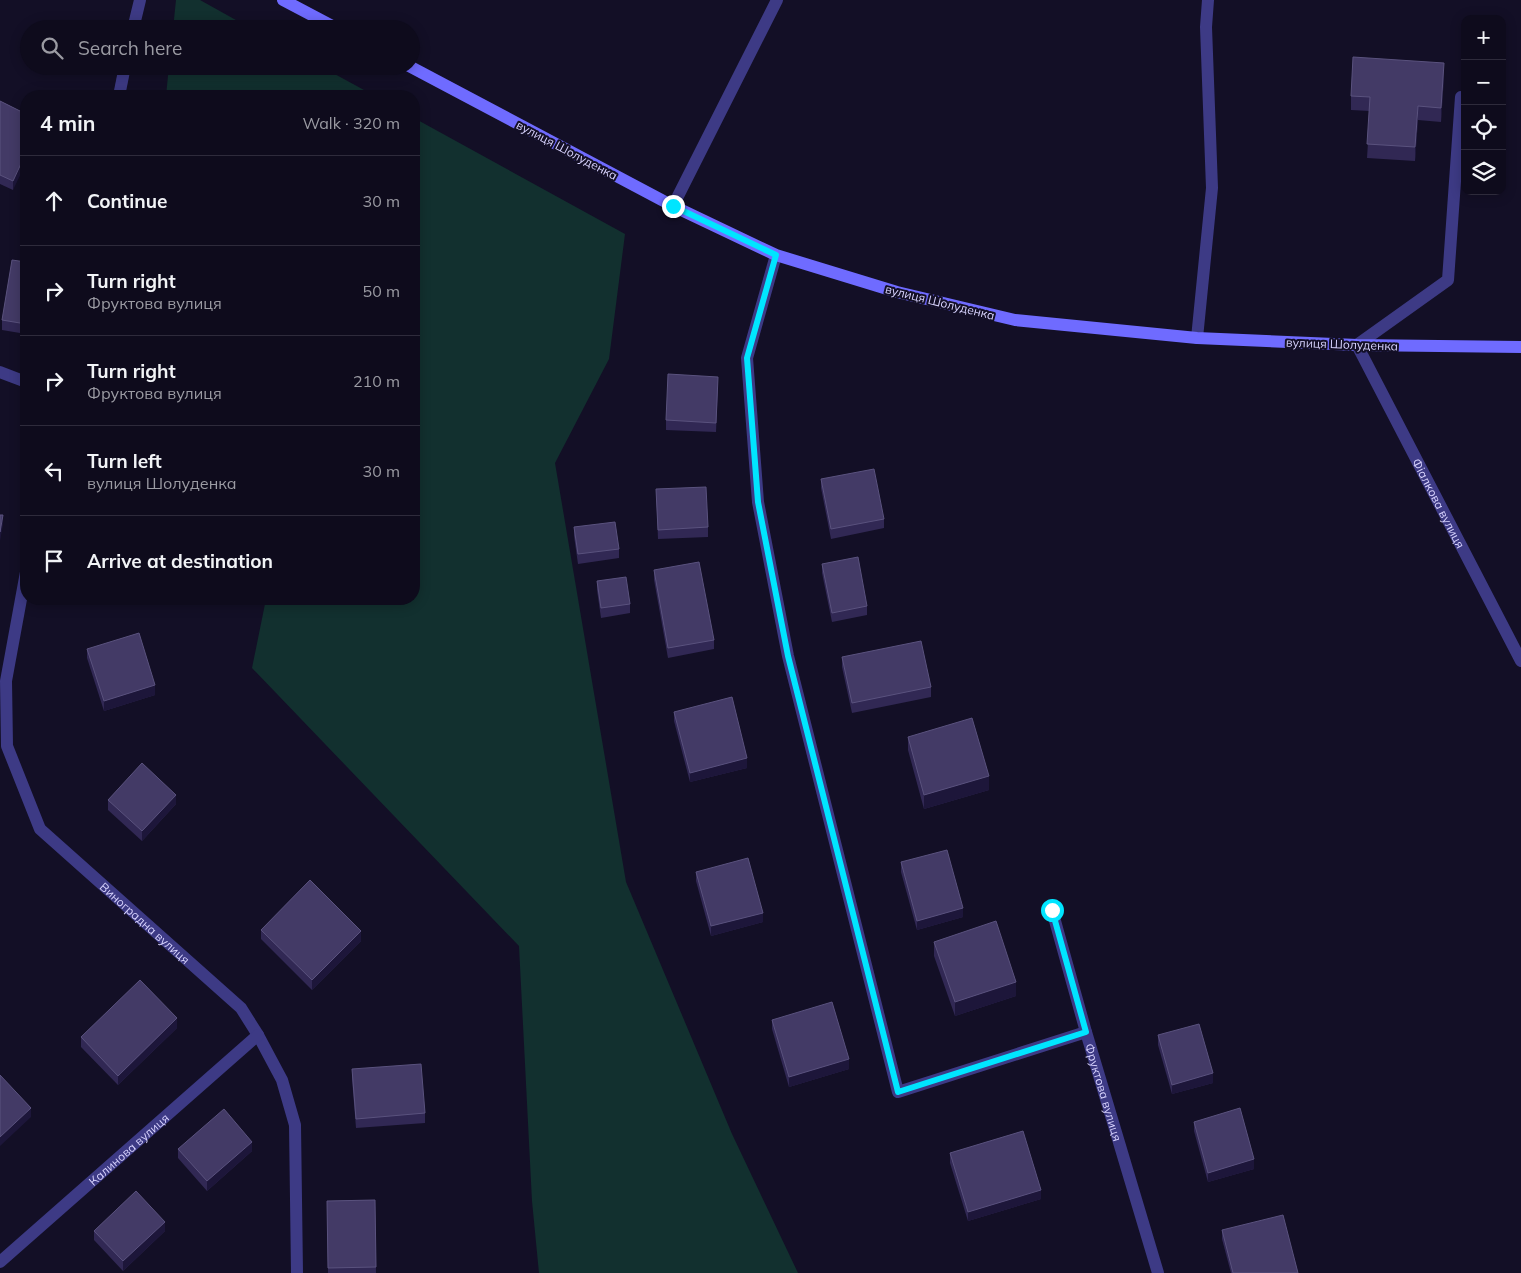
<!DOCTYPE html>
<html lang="en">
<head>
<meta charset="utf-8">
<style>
  body { margin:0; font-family:Mulish,sans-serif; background:#171425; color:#f1f3f6 }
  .controls { position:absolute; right:15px; top:15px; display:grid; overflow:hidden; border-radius:10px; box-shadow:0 2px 12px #0003 }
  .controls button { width:45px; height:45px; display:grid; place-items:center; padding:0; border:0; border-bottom:1px solid #2e2b3b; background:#0e0b1c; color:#f1f3f6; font:25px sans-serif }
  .stop { position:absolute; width:15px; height:15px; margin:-11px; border:4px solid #00e5ff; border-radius:50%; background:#fff }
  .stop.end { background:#00e5ff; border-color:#fff; box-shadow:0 1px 5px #0008 }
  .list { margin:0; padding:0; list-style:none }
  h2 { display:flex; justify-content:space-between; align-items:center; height:65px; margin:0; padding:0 20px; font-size:21px }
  h2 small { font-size:16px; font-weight:400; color:#9b9ba3 }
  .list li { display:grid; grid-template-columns:32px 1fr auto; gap:15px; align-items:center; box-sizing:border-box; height:90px; padding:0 20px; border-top:1px solid #2e2b3b }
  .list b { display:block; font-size:19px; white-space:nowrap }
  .list p { margin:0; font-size:16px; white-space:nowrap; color:#9b9ba3 }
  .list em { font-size:16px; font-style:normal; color:#9b9ba3 }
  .icon { flex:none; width:28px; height:28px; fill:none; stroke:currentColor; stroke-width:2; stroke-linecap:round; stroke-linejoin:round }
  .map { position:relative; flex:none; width:1521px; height:1273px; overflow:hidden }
  .search { position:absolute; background:#0e0b1c; box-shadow:0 2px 12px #0003; left:20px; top:20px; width:400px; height:55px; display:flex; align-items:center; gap:12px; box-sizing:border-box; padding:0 18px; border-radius:28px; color:#9b9ba3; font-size:19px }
  .panel { position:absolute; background:#0e0b1c; box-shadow:0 2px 12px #0003; left:20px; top:90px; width:400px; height:515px; border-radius:20px }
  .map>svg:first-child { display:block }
  .green { fill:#12302f }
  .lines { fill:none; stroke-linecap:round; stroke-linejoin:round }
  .lane { stroke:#3d3a85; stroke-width:12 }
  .street { stroke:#3d3a85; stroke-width:12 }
  .secondary { stroke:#6f6bff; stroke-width:12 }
  .wall { fill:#312854 }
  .shaded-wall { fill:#1d163a }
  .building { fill:#433a66; stroke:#5a527e }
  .route { stroke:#00e5ff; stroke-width:6 }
  .labels { text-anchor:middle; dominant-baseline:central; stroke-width:4; stroke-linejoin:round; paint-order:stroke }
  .street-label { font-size:12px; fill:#d9d4ff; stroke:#130f26 }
</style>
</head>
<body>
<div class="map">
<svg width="1521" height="1273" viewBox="0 0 1521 1273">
  <rect width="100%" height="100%" fill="#130f26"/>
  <g class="green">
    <path d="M176 0H200L252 29H173Z"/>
    <path d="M169 66H320L375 96H166Z"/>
    <path d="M414 118 625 234 609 359 555 463 626 882 732 1134 798 1273H539L532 1201 519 946 252 668 266 599H414Z"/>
  </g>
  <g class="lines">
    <g class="lane">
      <path d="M1197 338 1212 188 1206 27 1208 0"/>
      <path d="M1357 345 1448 280 1461 97"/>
      <path d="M1052 910 1086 1032"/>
    </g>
    <g class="street">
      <path d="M133 29 140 0"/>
      <path d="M119 96 125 66"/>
      <path d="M673 206 777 0"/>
      <path id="s1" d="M776 255 747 358 758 502 788 656 898 1092 1086 1032 1158 1273"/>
      <path id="s2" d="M1357 345 1521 661"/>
      <path d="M0 372 26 382"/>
      <path id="s3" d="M26 572 6 681 7 746 40 829 241 1008 258 1035 282 1080 295 1125 297 1273"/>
      <path id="s4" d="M0 1262 258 1035"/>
    </g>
    <g class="secondary">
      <path d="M283 0 338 29"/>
      <path d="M409 66 673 206 776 255 897 292 1015 320 1197 338 1357 345 1521 347"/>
    </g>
  </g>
  <g class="wall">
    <path d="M1444 77 1441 122 1418 120 1415 161 1367 158 1370 111 1351 110V96Z"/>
    <path d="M0 101 26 114 13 190 0 184Z"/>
    <path d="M26 262V334L2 330V320Z"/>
    <path d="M718 386 716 432 666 430V420Z"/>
    <path d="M821 479 884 519V528L831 539 821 488Z"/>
    <path d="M656 489 708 527V537L658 539Z"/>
    <path d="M574 527 619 549V558L578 564 574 536Z"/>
    <path d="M822 564 867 606V615L832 622 822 573Z"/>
    <path d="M654 570 714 640V649L668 658 654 580Z"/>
    <path d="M597 581 630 604V613L601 618 597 590Z"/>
    <path d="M87 649 155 695 104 711 87 658Z"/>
    <path d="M842 657 931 687V697L852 713 842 667Z"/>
    <path d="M674 712 747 768 690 782 674 721Z"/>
    <path d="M908 737 989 790 924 809 908 750Z"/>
    <path d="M108 800 176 804 142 841 108 810Z"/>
    <path d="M901 862 963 917 917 930 901 872Z"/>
    <path d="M696 872 763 922 711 936 696 881Z"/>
    <path d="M261 930 361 941 312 990 261 939Z"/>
    <path d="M934 942 1016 996 955 1016 934 956Z"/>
    <path d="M772 1020 849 1069 789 1087 772 1029Z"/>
    <path d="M177 1028 118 1085 81 1047V1037Z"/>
    <path d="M1158 1035 1213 1083 1172 1094 1158 1045Z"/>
    <path d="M352 1069 425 1113V1123L356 1128 352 1079Z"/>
    <path d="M1194 1122 1254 1169 1208 1182 1194 1131Z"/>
    <path d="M178 1149 252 1151 207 1191 178 1158Z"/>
    <path d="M950 1153 1041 1199 968 1221 950 1163Z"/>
    <path d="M375 1200 376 1273H328L327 1201Z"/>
    <path d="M1222 1230 1298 1273H1231L1222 1239Z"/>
    <path d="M94 1231H165L123 1271 94 1240Z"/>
  </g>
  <g class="shaded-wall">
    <path d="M1444 63V77L1441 122V108Z"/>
    <path d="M1418 106V120L1415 161V147Z"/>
    <path d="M26 153V163L13 190V181Z"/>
    <path d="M3 515V525L0 541V532Z"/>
    <path d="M155 685V695L104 711V701Z"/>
    <path d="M747 758V768L690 782V773Z"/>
    <path d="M989 776V790L924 809V795Z"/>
    <path d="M176 795V804L142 841V831Z"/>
    <path d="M963 908V917L917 930V921Z"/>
    <path d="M763 913V922L711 936V926Z"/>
    <path d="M361 931V941L312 990V980Z"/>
    <path d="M1016 982V996L955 1016V1002Z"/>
    <path d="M177 1018V1028L118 1085V1076Z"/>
    <path d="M849 1059V1069L789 1087V1077Z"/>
    <path d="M1213 1073V1083L1172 1094V1085Z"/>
    <path d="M31 1108V1117L0 1146V1137Z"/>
    <path d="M252 1142V1151L207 1191V1181Z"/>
    <path d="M1254 1159V1169L1208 1182V1173Z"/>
    <path d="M1041 1190V1199L968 1221V1212Z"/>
    <path d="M165 1222V1231L123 1271V1261Z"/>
  </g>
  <g class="building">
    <path d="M1353 57 1444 63 1441 108 1418 106 1415 147 1367 144 1370 97 1351 96Z"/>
    <path d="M0 101 26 114V153L13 181 0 175Z"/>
    <path d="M12 260 26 262V324L2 320Z"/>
    <path d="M668 374 718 377 716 423 666 420Z"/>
    <path d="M874 469 884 519 831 529 821 479Z"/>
    <path d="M706 487 708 527 658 530 656 489Z"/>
    <path d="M0 515H3L0 532Z"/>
    <path d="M615 522 619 549 578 554 574 527Z"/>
    <path d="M858 557 867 606 832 613 822 564Z"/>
    <path d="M699 562 714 640 668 648 654 570Z"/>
    <path d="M626 577 630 604 601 608 597 581Z"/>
    <path d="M139 633 155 685 104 701 87 649Z"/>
    <path d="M921 641 931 687 852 703 842 657Z"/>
    <path d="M732 697 747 758 690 773 674 712Z"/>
    <path d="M972 718 989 776 924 795 908 737Z"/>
    <path d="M142 763 176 795 142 831 108 800Z"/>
    <path d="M947 850 963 908 917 921 901 862Z"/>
    <path d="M748 858 763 913 711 926 696 872Z"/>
    <path d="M310 880 361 931 312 980 261 930Z"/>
    <path d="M996 921 1016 982 955 1002 934 942Z"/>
    <path d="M140 980 177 1018 118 1076 81 1037Z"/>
    <path d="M832 1002 849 1059 789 1077 772 1020Z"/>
    <path d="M1199 1024 1213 1073 1172 1085 1158 1035Z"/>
    <path d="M421 1064 425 1113 356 1119 352 1069Z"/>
    <path d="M0 1075 31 1108 0 1137Z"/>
    <path d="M1240 1108 1254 1159 1208 1173 1194 1122Z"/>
    <path d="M224 1109 252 1142 207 1181 178 1149Z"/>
    <path d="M1023 1131 1041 1190 968 1212 950 1153Z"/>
    <path d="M136 1191 165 1222 123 1261 94 1231Z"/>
    <path d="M375 1200 376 1267 328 1268 327 1201Z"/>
    <path d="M1283 1215 1298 1273H1233L1222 1230Z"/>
  </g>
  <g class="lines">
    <path class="route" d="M673 206 776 255 747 358 758 502 788 656 898 1092 1086 1032 1052 910"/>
  </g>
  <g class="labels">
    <g class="street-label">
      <text transform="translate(567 150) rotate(28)">вулиця Шолуденка</text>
      <text transform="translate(940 302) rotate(14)">вулиця Шолуденка</text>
      <text transform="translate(1342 344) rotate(2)">вулиця Шолуденка</text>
      <text stroke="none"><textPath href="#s2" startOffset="178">Фіалкова вулиця</textPath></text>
      <text stroke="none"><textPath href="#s3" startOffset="406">Виноградна вулиця</textPath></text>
      <text stroke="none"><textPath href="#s1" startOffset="1118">Фруктова вулиця</textPath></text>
      <text stroke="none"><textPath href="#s4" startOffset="171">Калинова вулиця</textPath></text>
    </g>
  </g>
</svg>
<div class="controls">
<button>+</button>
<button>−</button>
<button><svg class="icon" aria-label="locate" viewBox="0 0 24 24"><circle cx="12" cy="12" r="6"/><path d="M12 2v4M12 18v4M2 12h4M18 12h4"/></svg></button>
<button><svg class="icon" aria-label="layers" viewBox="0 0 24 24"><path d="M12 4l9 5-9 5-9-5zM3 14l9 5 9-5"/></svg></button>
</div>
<div class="stop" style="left:1052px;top:910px"></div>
<div class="stop end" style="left:673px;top:206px"></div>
<div class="search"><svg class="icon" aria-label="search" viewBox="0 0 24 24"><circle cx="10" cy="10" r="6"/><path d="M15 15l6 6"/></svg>Search here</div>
<section class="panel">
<h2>4 min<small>Walk · 320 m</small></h2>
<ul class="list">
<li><svg class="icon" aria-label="ahead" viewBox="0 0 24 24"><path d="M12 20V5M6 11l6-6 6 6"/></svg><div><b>Continue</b></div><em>30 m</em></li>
<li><svg class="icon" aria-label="right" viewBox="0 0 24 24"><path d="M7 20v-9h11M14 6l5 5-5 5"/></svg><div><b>Turn right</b><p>Фруктова вулиця</p></div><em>50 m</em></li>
<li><svg class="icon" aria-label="right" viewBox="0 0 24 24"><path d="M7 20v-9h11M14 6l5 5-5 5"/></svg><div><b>Turn right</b><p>Фруктова вулиця</p></div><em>210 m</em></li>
<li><svg class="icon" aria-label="left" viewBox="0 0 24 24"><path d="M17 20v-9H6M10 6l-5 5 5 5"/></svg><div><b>Turn left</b><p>вулиця Шолуденка</p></div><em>30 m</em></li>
<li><svg class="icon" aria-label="arrive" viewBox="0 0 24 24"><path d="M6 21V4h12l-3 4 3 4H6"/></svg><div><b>Arrive at destination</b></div></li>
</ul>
</section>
</div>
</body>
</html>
